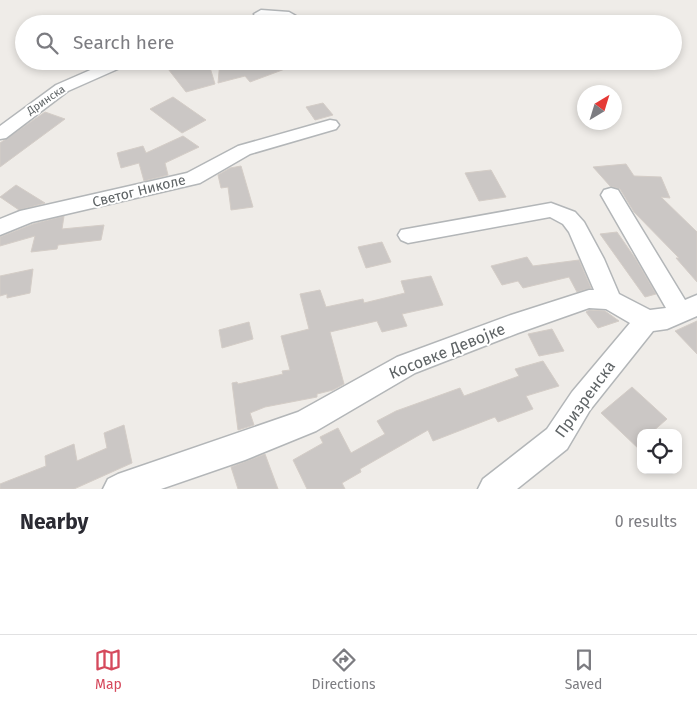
<!DOCTYPE html>
<html lang="en">
<head>
<meta charset="utf-8">
<style>
  body { margin:0; font-family:"Fira Sans",sans-serif; background:#f7f7f7; color:#2b2b33 }
  .controls { position:absolute; right:15px; bottom:15px; display:grid; overflow:hidden; border-radius:10px; box-shadow:0 2px 8px #0003 }
  .controls button { width:45px; height:45px; display:grid; place-items:center; padding:0; border:0; border-bottom:1px solid #e1e1e2; background:#fff; color:#2b2b33; font:25px sans-serif }
  .compass { position:absolute; left:577px; top:85px; width:45px; height:45px; border-radius:50%; background:#fff; box-shadow:0 2px 8px #0003; rotate:38deg }
  .list { margin:0; padding:0; list-style:none }
  h2 { display:flex; justify-content:space-between; align-items:center; height:65px; margin:0; padding:0 20px; font-size:21px }
  h2 small { font-size:16px; font-weight:400; color:#7c7c81 }
  .icon { flex:none; width:28px; height:28px; fill:none; stroke:currentColor; stroke-width:2; stroke-linecap:round; stroke-linejoin:round }
  .map { position:relative; flex:none; width:697px; height:489px; overflow:hidden }
  .search { position:absolute; background:#fff; box-shadow:0 2px 8px #0003; left:15px; right:15px; top:15px; height:55px; display:flex; align-items:center; gap:12px; box-sizing:border-box; padding:0 18px; border-radius:28px; color:#7c7c81; font-size:19px }
  .sheet { height:145px; background:#fff }
  nav { display:flex; justify-content:space-around; align-items:center; box-sizing:border-box; height:70px; border-top:1px solid #e1e1e2; background:#fff; font-size:14px; color:#7c7c81 }
  nav a { display:grid; justify-items:center; gap:2px }
  nav .on { color:#d5495c }
  .map>svg:first-child { display:block }
  .building { fill:#cbc7c5; stroke:#d4cdc7 }
  .lines { fill:none; stroke-linecap:round; stroke-linejoin:round }
  .minor-casing { stroke:#b3b6b8; stroke-width:3 }
  .minor { fill:#fff; fill-rule:evenodd }
  .labels { text-anchor:middle; dominant-baseline:central; stroke-width:4; stroke-linejoin:round; paint-order:stroke }
  .far-street-label { font-size:11px; fill:#5f6466; stroke:#fff }
  .street-label { font-size:14px; fill:#5f6466; stroke:#fff }
  .near-street-label { font-size:16px; fill:#5f6466; stroke:#fff }
</style>
</head>
<body>
<div class="map">
<svg width="697" height="489" viewBox="0 0 697 489">
  <rect width="100%" height="100%" fill="#efece8"/>
  <g class="building">
    <path d="M178 61H208L215 84 186 92 165 65Z"/>
    <path d="M220 61H301V63L250 82 245 76 218 83Z"/>
    <path d="M173 97 206 120 182 133 150 109Z"/>
    <path d="M323 103 333 115 315 120 306 107Z"/>
    <path d="M45 112 65 119 0 167V143Z"/>
    <path d="M183 136 199 147 165 163 168 175 144 181 139 163 121 168 117 153 143 146 146 153Z"/>
    <path d="M626 164 634 176 661 177 670 198 661 197 697 232V282L676 258H679L634 212 620 189 610 186 593 167Z"/>
    <path d="M241 166 253 207 231 210 228 187 221 188 218 175 230 168Z"/>
    <path d="M491 170 506 197 479 201 465 173Z"/>
    <path d="M16 185 45 203 19 210 0 197Z"/>
    <path d="M64 216 62 229 104 225 101 240 58 245 57 249 31 252 35 236 0 246V237L33 224Z"/>
    <path d="M617 232 635 258 656 294 645 297 600 234Z"/>
    <path d="M382 242 391 262 366 268 358 247Z"/>
    <path d="M527 257 533 266 579 260 591 288 577 292 569 277 523 288 518 281 502 285 491 266Z"/>
    <path d="M33 269 30 293 7 298V294L0 296V276Z"/>
    <path d="M431 276 443 305 402 314 407 326 382 332 377 321 330 332 344 384 333 390 317 394V397L265 407 250 413 254 425 238 430 232 383 237 382 238 384 283 374 282 371 290 370 281 336 309 329 300 294 320 290 326 307 363 299 364 303 405 293 401 281Z"/>
    <path d="M589 310 605 311 619 321 598 328 586 312Z"/>
    <path d="M697 321V354L675 331Z"/>
    <path d="M249 322 253 339 222 348 219 330Z"/>
    <path d="M552 329 564 351 539 356 528 334Z"/>
    <path d="M543 361 559 386 526 396 533 409 498 422 495 417 433 441 428 430 360 469 361 472 342 483 345 489H307L293 460 323 443 320 437 338 428 351 453 385 434 377 421 396 411 460 388 464 396 519 376 515 369Z"/>
    <path d="M632 387 667 419 651 433H641V451L601 413Z"/>
    <path d="M124 425 132 463 74 489H0V484L46 466 45 456 74 444 77 461 107 448 104 433Z"/>
    <path d="M265 454 278 489H238L231 467Z"/>
  </g>
  <g class="lines">
    <defs>
      <g id="minor">
        <path d="M261 10 289 12 296 16 280 24H259L269 19 256 17 254 14Z"/>
        <path d="M111 61H131L129 64 68 91 6 138 0 139V126L56 85Z"/>
        <path d="M330 120 336 121 339 125 336 129 250 154 200 183 32 222 0 235V219L20 211 187 173 238 146Z"/>
        <path d="M611 188 618 190 685 300 697 295V316L667 329 653 331 590 410 567 449 517 489H478L483 479 547 429 572 392 630 323 606 309 589 308 518 333 415 373 316 431 245 460 161 489H103L108 479 118 474 298 412 397 357 511 315 589 290H594L569 232 563 224 550 217 408 243 401 240 398 235 401 230 551 203 575 212 584 222 604 259 619 294 650 310 666 308 601 195 604 190Z"/>
      </g>
    </defs>
    <use href="#minor" class="minor-casing"/>
    <use href="#minor" class="minor"/>
  </g>
  <g class="labels">
    <g class="far-street-label">
      <text transform="translate(46 100) rotate(-34)">Дринска</text>
    </g>
    <g class="street-label">
      <text transform="translate(139 191) rotate(-14)">Светог Николе</text>
    </g>
    <g class="near-street-label">
      <text transform="translate(447 351) rotate(-22)">Косовке Девојке</text>
      <text transform="translate(585 399) rotate(-54)">Призренска</text>
    </g>
  </g>
</svg>
<div class="controls">
<button><svg class="icon" aria-label="locate" viewBox="0 0 24 24"><circle cx="12" cy="12" r="6"/><path d="M12 2v4M12 18v4M2 12h4M18 12h4"/></svg></button>
</div>
<svg class="compass" viewBox="-18 -18 36 36"><path d="M0-13l5 13h-10z" fill="#e53935"/><path d="M0 13l5-13h-10z" fill="#7c7c81"/></svg>
<div class="search"><svg class="icon" aria-label="search" viewBox="0 0 24 24"><circle cx="10" cy="10" r="6"/><path d="M15 15l6 6"/></svg>Search here</div>
</div>
<section class="sheet">
<h2>Nearby<small>0 results</small></h2>
<ul class="list">
</ul>
</section>
<nav>
<a class="on"><svg class="icon" aria-label="map" viewBox="0 0 24 24"><path d="M3 6l6-2 6 2 6-2v14l-6 2-6-2-6 2zM9 4v14M15 6v14"/></svg>Map</a>
<a><svg class="icon" aria-label="directions" viewBox="0 0 24 24"><path d="M12 3l9 9-9 9-9-9zM9 14v-3h6M13 9l2 2-2 2"/></svg>Directions</a>
<a><svg class="icon" aria-label="saved" viewBox="0 0 24 24"><path d="M7 4h10v16l-5-4-5 4z"/></svg>Saved</a>
</nav>
</body>
</html>
